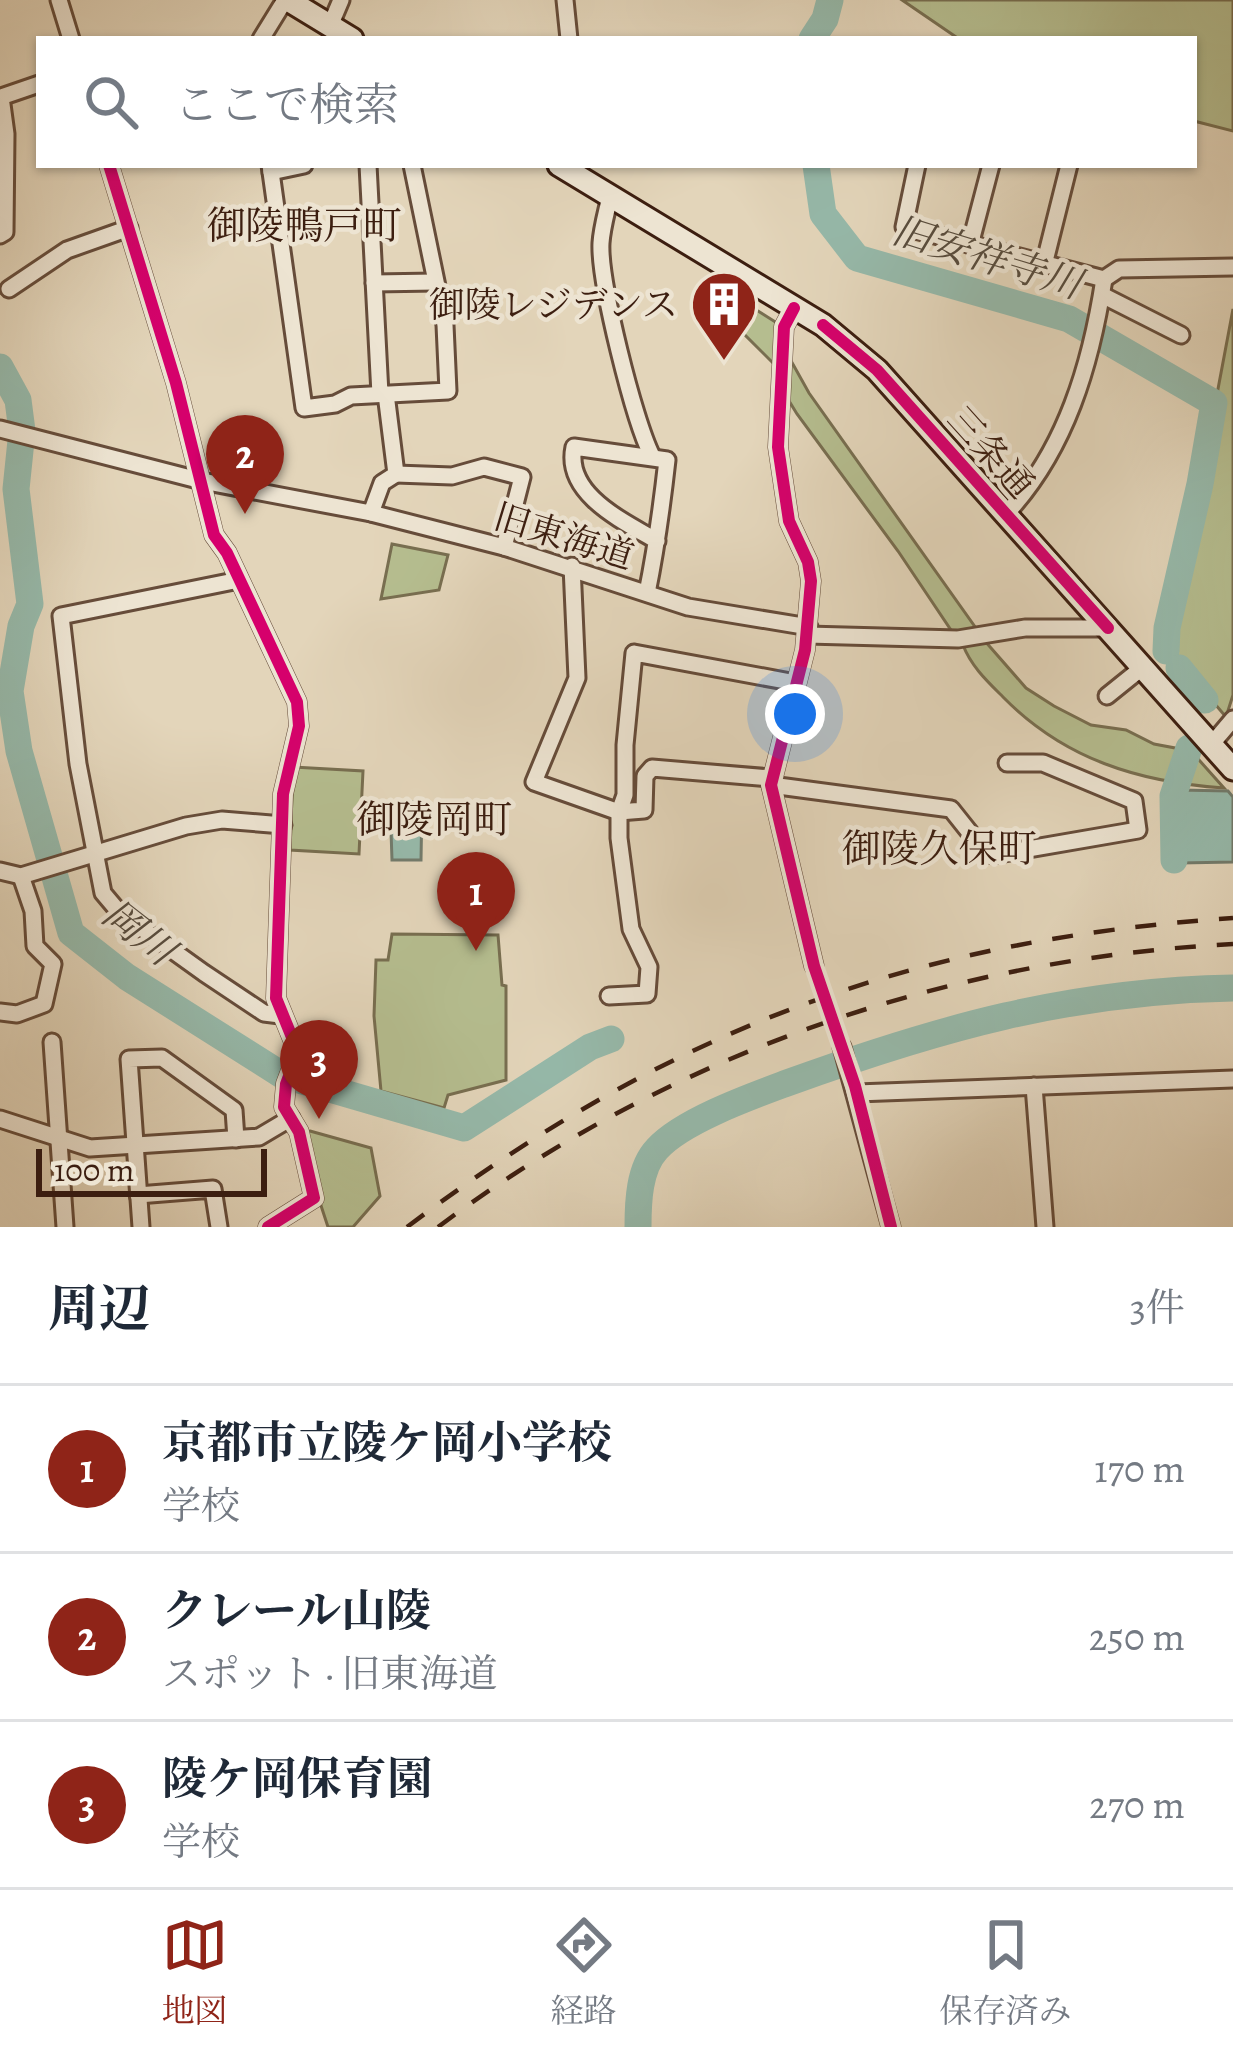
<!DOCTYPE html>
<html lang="ja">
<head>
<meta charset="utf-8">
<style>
  body { margin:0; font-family:Alegreya,"Noto Serif JP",serif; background:#f2f2f3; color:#1f2937 }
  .scale { position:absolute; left:36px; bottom:30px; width:231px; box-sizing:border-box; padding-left:12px; border:6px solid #3c1e10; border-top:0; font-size:33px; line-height:42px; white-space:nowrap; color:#3c1e10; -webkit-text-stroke:9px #ede4d2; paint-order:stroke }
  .you { position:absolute; left:795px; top:714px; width:42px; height:42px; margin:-30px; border:9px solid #fff; border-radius:50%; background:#1a73e8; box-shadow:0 0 0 18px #1a73e833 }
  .badge { display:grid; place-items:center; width:78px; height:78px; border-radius:50%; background:#8f2418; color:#fff; font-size:39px; font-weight:700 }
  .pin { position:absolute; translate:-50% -99px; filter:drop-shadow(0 3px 6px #0008) }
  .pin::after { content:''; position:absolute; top:63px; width:42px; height:36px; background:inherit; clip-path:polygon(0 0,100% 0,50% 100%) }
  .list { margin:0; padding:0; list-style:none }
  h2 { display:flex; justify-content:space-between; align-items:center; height:156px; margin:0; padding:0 48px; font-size:51px }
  h2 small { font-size:39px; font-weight:400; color:#747a83 }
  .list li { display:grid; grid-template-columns:78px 1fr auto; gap:36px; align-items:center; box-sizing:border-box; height:168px; padding:0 48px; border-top:3px solid #e0e1e3 }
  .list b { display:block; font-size:45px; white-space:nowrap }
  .list p { margin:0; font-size:39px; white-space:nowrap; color:#747a83 }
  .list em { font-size:39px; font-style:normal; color:#747a83 }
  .icon { flex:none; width:66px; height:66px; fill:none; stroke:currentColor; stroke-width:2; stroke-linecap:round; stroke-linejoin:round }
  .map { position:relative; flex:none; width:1233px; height:1227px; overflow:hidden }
  .search { position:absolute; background:#fff; box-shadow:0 3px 9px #0004; left:36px; right:36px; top:36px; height:132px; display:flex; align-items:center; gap:30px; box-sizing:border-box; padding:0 42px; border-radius:0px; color:#747a83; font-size:45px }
  .sheet { height:660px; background:#fff }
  nav { display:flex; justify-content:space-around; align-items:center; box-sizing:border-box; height:168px; border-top:3px solid #e0e1e3; background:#fff; font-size:33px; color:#747a83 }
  nav a { display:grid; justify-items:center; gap:6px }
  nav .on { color:#8f2418 }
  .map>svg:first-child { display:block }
  .green { fill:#b5bd8f; stroke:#786e50; stroke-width:3 }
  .water { fill:#96b9aa; stroke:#727b6c; stroke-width:3 }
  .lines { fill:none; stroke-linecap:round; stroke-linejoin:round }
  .river { stroke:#96b9aa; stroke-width:27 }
  .minor-tunnel { stroke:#c2b098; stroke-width:15; stroke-dasharray:15 8; stroke-linecap:butt }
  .minor-casing { stroke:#664c3a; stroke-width:21 }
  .secondary-casing { stroke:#3c1e10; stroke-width:27 }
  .minor { stroke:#ede4d2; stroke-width:15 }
  .secondary { stroke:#ede4d2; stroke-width:21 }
  .rail { stroke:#3c1e10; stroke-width:4.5; stroke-dasharray:21 21; stroke-linecap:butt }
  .cycleway-casing { stroke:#ede4d2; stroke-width:20 }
  .cycleway { stroke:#d6006c; stroke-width:12 }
  .labels { text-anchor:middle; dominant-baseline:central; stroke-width:9; stroke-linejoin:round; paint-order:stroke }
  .poi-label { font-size:36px; fill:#3c1e10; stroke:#ede4d2; text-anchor:end }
  .street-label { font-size:36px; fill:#3c1e10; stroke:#ede4d2 }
  .neighbourhood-label { font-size:39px; fill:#3c1e10; stroke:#ede4d2 }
  .water-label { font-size:39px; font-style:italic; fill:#574c3e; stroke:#ede4d2 }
</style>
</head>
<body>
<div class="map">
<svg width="1233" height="1227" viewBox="0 0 1233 1227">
  <rect width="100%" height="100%" fill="#e3d5ba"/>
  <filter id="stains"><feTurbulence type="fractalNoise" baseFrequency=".00167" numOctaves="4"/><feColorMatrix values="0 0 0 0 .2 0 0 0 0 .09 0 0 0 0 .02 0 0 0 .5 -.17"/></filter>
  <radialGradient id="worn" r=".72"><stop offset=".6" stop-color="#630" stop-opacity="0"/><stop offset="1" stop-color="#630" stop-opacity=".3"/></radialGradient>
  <g class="green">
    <path d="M902 0H1233V131L1194 121V39H959Z"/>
    <path d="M710 281 777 323 776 366 744 334Z"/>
    <path d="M1233 309V695L1226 717 1169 650Z"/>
    <path d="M785 350 809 393 978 631 955 636 898 551 797 414 783 391Z"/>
    <path d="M392 544 448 555 439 590 381 599Z"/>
    <path d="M984 640 1026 688 1054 706 1091 725 1126 730 1154 744 1191 751 1224 788C1138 782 1064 759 1003 697 987 681 971 666 963 645Z"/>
    <path d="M293 767 363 771 359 854 290 850Z"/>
    <path d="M392 934 498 935 502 985 506 986V1080L448 1095 444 1108 381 1091 374 1016 376 960H388Z"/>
    <path d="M310 1131 371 1148 380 1196 353 1227H328L309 1169 305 1133Z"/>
  </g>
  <g class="water">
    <path d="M1180 790 1228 791 1233 797V862L1181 863Z"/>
    <path d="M390 801 422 802 421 860H392Z"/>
  </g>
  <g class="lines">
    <g class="river">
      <path d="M812 39 825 19 830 0"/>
      <path d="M816 165 823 214 857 258 1069 319 1214 403 1200 484 1167 628 1166 651"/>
      <path d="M0 367 18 400 22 431 16 489 30 604 21 626 10 691 19 751 71 933 127 977 282 1075 464 1128 590 1047 611 1039"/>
      <path d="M1179 668 1205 700"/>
      <path d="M1174 860 1173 796 1189 748"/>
      <path d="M638 1227C638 1202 639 1168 657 1149 682 1121 752 1096 787 1083 939 1028 1069 991 1233 988"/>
    </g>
    <path class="minor-tunnel" d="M814 966 842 1047"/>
    <defs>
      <g id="minor">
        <path d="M59 0 71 39"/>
        <path d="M565 0 569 39"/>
        <path d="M330 26 341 0"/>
        <path d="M261 39 285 0"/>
        <path d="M109 165 176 383 214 535 227 553 297 702 299 726 283 794 276 998 298 1052 286 1084 284 1107 299 1132 314 1198 268 1227"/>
        <path d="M270 165 304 408 335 404 351 396 448 391 445 325 412 165"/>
        <path d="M368 165 380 394"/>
        <path d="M917 165 904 227 1104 279 1119 269 1233 267"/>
        <path d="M271 172 304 165"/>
        <path d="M610 196C607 211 602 227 601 243 599 281 634 421 652 456"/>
        <path d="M0 235 5 232 6 134 1 97 39 84"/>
        <path d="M970 245 991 165"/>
        <path d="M1044 265 1069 165"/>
        <path d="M374 283 435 282"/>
        <path d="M9 289 67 250 129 228"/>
        <path d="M1102 295 1181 335"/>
        <path d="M794 308 784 327 778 447 789 521 808 562 811 581 805 650 771 785 814 966"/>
        <path d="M0 429 202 481 371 513 504 547 688 607 809 627"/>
        <path d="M396 474 452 476 484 467 522 477 504 547"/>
        <path d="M371 513 382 483 396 474 386 394"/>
        <path d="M1006 514C1066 450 1091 364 1104 279"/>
        <path d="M572 566 577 678 534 782 619 812 644 810 645 776 652 768 771 778"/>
        <path d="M239 580 61 616 78 764 103 893 119 912 204 973 264 1013 280 1015"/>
        <path d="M647 593C656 549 662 505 667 460L574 447C564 494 623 521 657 541"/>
        <path d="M807 635 958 639 1025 628H1108"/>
        <path d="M1107 696 1143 667"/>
        <path d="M1211 745 1233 719"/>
        <path d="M771 785 951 809 986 853 993 855 1138 830 1134 801 1043 763H1007"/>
        <path d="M0 871 21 876 186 826 222 820 283 825"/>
        <path d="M609 996 647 994 649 967 631 929 619 838V812L625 795V745L634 653 796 683"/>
        <path d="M0 1012 17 1014 44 1004 53 964 35 946 33 911 21 876"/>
        <path d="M52 1042 65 1227"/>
        <path d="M842 1047 891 1227"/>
        <path d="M1034 1086 1045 1227"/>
        <path d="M857 1093 1233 1079"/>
        <path d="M0 1119 90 1148 259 1137 291 1118"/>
        <path d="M138 1195 213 1189 219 1227"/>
        <path d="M141 1227 129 1059 162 1058 234 1110 236 1139"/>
      </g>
      <g id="secondary">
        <path d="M288 0 352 39"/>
        <path d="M559 165 823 325 877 370 1233 769"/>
      </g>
    </defs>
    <use href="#minor" class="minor-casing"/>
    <use href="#secondary" class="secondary-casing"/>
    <use href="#minor" class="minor"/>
    <use href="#secondary" class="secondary"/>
    <g class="rail">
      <path d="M407 1227C667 1031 909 940 1233 918"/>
      <path d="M438 1227C670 1054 945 959 1233 944"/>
    </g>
    <defs>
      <g id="cycleway">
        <path d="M109 165 176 383 214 535 227 553 297 702 299 726 283 794 276 998 298 1052 286 1084 284 1107 299 1132 314 1198 268 1227"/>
        <path d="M794 308 784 327 778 447 789 521 808 562 811 581 805 650 771 785 814 966 855 1086 891 1227"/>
        <path d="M823 325 877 370 1108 628"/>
      </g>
    </defs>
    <use href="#cycleway" class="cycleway-casing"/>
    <use href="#cycleway" class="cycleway"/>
  </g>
  <defs>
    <symbol id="building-pin" viewBox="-11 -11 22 30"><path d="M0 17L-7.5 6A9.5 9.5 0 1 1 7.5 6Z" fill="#8f2418" stroke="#ede4d2"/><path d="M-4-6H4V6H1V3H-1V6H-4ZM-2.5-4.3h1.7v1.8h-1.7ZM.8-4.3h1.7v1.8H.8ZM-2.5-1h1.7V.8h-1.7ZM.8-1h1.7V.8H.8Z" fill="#fff"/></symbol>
  </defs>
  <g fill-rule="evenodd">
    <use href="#building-pin" x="686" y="266" width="76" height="104"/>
  </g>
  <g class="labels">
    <g class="poi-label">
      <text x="678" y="304">御陵レジデンス</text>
    </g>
    <g class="street-label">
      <text transform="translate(991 452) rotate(48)">三条通</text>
      <text transform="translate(564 536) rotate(17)">旧東海道</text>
    </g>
    <g class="neighbourhood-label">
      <text x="304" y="225">御陵鴨戸町</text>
      <text x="434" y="819">御陵岡町</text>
      <text x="939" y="848">御陵久保町</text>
    </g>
    <g class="water-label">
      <text transform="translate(987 257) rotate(17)">旧安祥寺川</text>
      <text transform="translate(139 932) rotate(38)">岡川</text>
    </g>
  </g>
  <rect width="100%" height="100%" filter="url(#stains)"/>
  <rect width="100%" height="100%" fill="url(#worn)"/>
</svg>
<div class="scale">100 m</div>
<div class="you"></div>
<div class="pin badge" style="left:476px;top:951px">1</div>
<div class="pin badge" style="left:245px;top:514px">2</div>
<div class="pin badge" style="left:319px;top:1119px">3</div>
<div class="search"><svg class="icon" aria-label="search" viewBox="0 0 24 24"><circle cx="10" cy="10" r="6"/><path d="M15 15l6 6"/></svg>ここで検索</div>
</div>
<section class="sheet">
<h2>周辺<small>3件</small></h2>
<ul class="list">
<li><span class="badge">1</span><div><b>京都市立陵ケ岡小学校</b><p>学校</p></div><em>170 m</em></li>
<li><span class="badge">2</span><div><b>クレール山陵</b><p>スポット · 旧東海道</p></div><em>250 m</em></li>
<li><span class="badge">3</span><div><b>陵ケ岡保育園</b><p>学校</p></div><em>270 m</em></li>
</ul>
</section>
<nav>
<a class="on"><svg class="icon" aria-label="map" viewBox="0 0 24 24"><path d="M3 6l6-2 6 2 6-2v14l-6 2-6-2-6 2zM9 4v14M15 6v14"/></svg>地図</a>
<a><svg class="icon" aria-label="directions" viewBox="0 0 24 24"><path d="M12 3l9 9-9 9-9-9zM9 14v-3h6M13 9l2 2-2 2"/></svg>経路</a>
<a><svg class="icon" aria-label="saved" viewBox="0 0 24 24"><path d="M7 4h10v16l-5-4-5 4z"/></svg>保存済み</a>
</nav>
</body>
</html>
